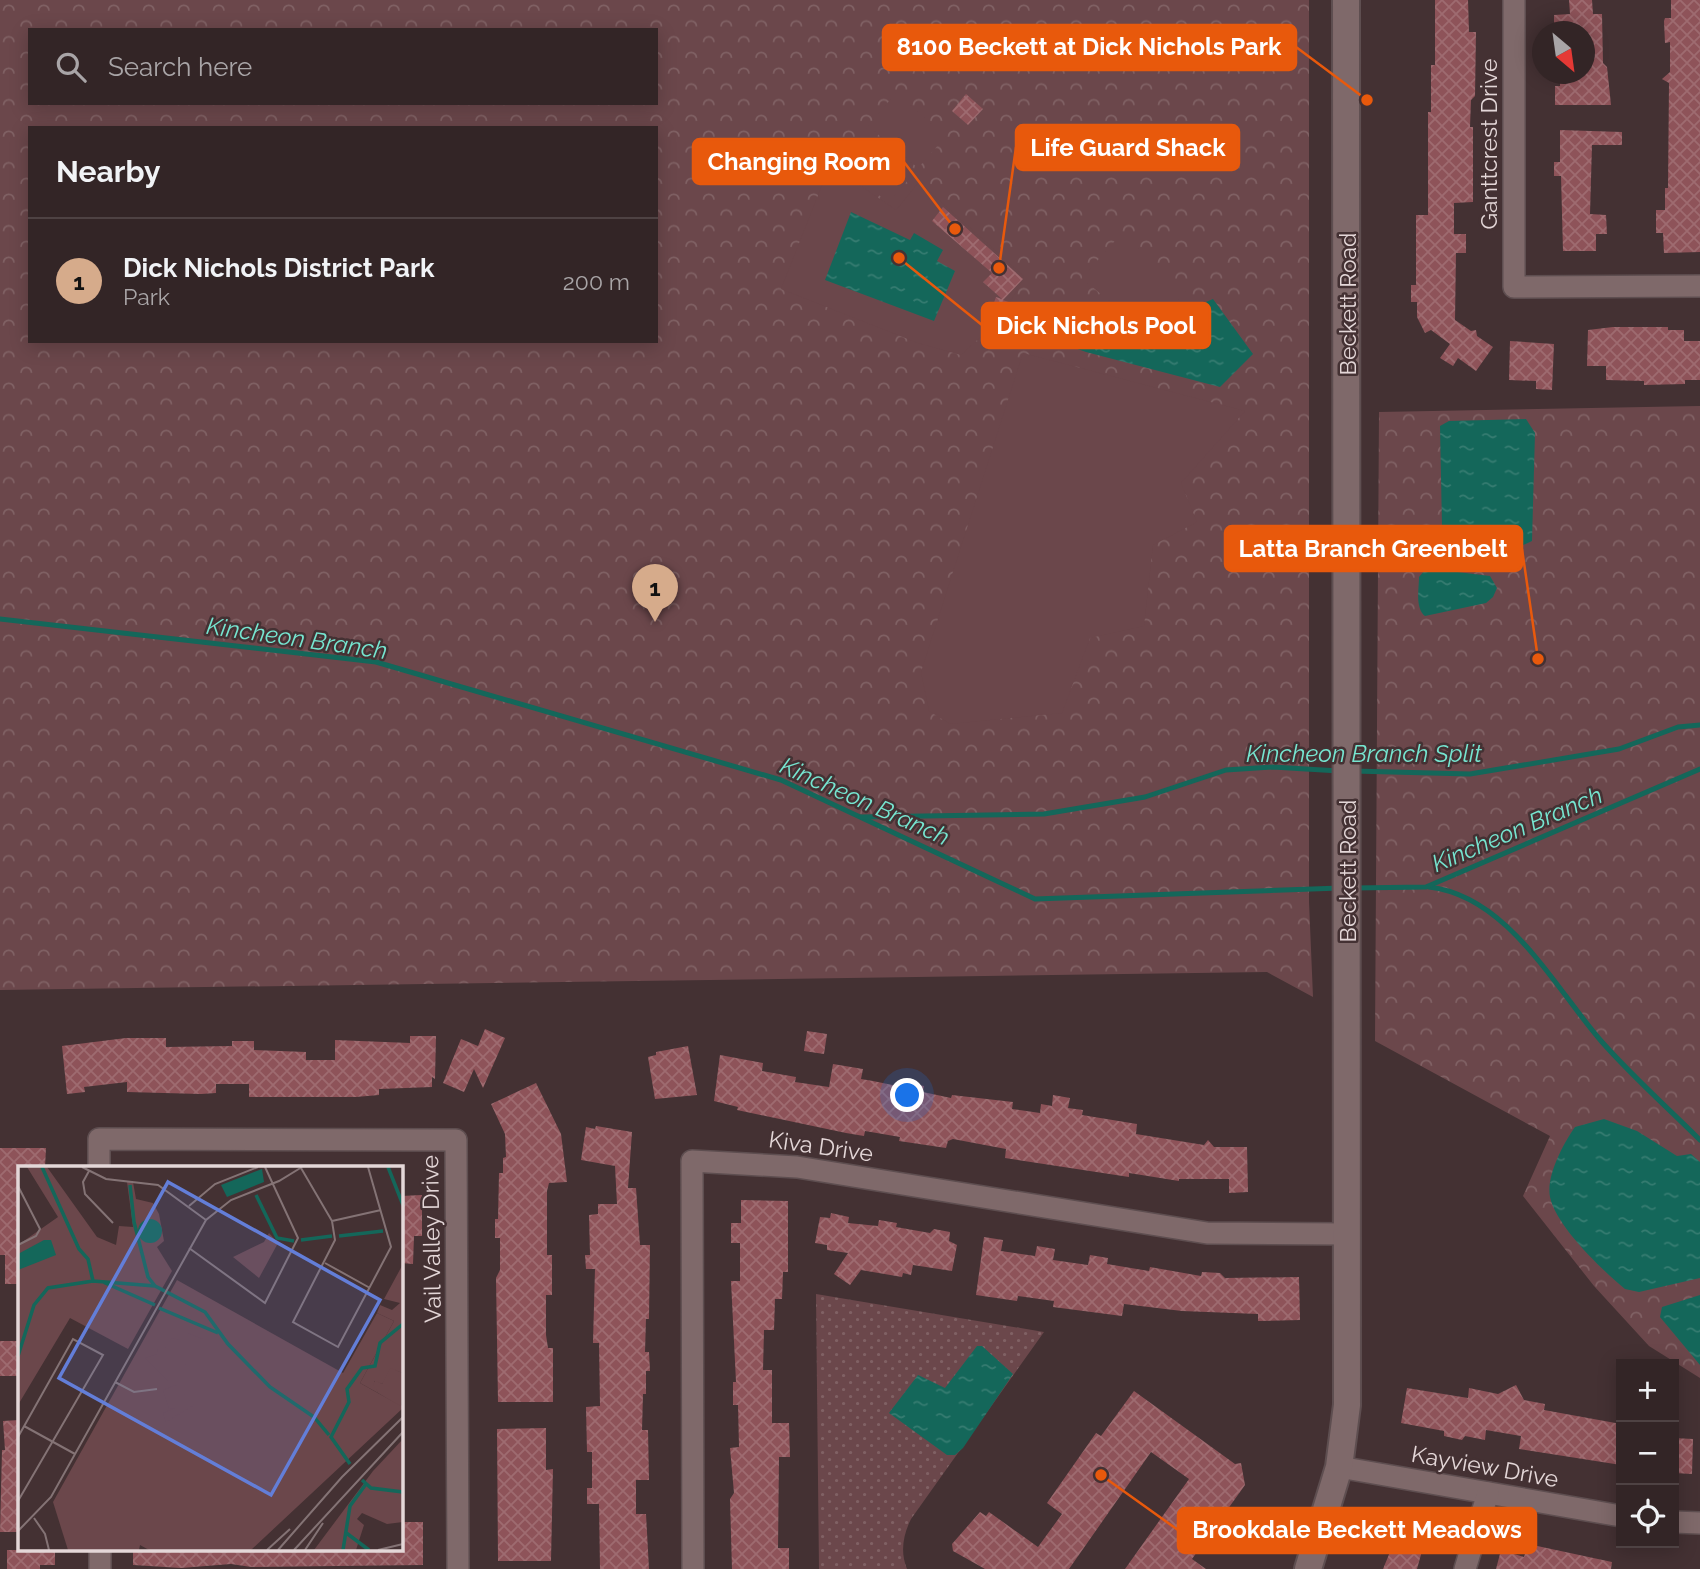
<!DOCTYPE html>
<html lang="en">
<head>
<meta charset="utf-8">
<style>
  body { margin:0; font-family:Raleway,sans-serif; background:#3b2d2e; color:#f1f3f6 }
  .controls { position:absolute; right:21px; bottom:21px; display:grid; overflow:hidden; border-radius:0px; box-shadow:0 4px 18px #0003 }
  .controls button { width:63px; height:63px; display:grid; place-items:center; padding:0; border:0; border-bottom:2px solid #4e4243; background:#332526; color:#f1f3f6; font:35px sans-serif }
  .compass { position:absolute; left:1532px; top:21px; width:63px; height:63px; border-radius:50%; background:#332526; box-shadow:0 4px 18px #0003; rotate:151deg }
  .you { position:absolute; left:908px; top:1096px; width:24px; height:24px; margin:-18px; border:5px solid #fff; border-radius:50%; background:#1a73e8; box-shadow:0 0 0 10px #1a73e833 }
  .badge { display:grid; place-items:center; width:46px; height:46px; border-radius:50%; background:#d6ab8b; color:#111; font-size:23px; font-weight:700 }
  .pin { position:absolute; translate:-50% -58px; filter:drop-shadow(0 2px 4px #0008) }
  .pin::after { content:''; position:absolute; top:37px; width:24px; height:21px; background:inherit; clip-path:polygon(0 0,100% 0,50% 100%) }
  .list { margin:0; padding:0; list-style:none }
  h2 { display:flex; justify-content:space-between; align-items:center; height:91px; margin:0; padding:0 28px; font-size:30px }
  h2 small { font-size:23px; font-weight:400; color:#a9a5a7 }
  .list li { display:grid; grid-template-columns:46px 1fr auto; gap:21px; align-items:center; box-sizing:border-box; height:126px; padding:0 28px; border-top:2px solid #4e4243 }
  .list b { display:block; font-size:26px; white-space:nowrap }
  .list p { margin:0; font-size:23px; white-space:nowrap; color:#a9a5a7 }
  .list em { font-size:23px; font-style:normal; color:#a9a5a7 }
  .icon { flex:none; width:38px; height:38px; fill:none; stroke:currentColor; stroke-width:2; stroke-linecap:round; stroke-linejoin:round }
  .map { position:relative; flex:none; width:1700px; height:1569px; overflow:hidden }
  .search { position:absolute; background:#332526; box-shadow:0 4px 18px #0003; left:28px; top:28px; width:630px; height:77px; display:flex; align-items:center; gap:18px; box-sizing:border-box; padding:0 24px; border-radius:0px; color:#a9a5a7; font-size:26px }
  .panel { position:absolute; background:#332526; box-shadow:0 4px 18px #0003; left:28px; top:126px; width:630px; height:217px; border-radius:0px }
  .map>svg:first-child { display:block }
  .grass { fill:url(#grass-dots) }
  .park { fill:url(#park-crowns); fill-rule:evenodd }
  .pitch { fill:#6b474b }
  .water { fill:url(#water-ripples) }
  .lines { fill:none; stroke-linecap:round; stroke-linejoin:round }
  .stream { stroke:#14675a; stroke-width:5 }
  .building { fill:url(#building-cross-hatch) }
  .minor-casing { stroke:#5e4e50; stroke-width:24 }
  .tertiary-casing { stroke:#5e4e50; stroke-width:30 }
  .minor { stroke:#7f696a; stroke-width:21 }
  .tertiary { stroke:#7f696a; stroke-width:26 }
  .labels { text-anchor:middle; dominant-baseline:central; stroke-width:5; stroke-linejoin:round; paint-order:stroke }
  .street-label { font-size:23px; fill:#e4d7d8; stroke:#443133 }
  .water-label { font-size:24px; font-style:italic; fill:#76e5d0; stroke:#443133 }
  .inset-river { fill:none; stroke:#14675a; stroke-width:3.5 }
  .inset-road { fill:none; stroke:#847375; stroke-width:2 }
  .view { fill:#637ed8; fill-opacity:0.15; stroke:#637ed8; stroke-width:3.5 }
  .inset-edge { fill:none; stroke:#e4d7d8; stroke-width:3.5 }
  .leader { fill:none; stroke:#e8590c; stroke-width:2.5 }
  .callout-dot { fill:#e8590c; stroke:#443133; stroke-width:2.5 }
  .callout { fill:#e8590c; stroke:#e8590c; stroke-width:2.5 }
  .callout-label { font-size:24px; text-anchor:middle; font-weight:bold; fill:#fff }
</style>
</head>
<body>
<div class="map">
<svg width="1700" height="1569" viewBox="0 0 1700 1569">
  <defs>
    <pattern id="grass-dots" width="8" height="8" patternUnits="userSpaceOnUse" patternTransform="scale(1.75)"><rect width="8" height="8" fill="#6b474b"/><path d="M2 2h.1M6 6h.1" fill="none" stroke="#806164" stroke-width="1.8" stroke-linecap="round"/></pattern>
    <pattern id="park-crowns" width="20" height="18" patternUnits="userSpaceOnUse" patternTransform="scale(1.75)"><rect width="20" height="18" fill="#6b474b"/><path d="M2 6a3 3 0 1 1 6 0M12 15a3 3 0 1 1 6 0" fill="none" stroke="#806164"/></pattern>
    <pattern id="water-ripples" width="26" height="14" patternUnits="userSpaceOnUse" patternTransform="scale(1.75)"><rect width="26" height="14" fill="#14675a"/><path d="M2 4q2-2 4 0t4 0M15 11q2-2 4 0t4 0" fill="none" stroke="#367c71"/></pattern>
    <pattern id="building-cross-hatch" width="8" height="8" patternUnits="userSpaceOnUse" patternTransform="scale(1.75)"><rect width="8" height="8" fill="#8e5359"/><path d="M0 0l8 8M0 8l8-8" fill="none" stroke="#9e6b70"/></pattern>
  </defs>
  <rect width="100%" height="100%" fill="#443133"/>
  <path class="grass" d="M816 1294 1044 1332 911 1519C903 1535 900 1552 907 1569H819Z"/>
  <g class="park">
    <path d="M0 0H1309V902L1313 997 1267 972 0 990ZM30 30H656V103H30ZM30 128H656V341H30Z"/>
    <path d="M1700 406V1378L1649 1346 1594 1286 1523 1196 1550 1136 1375 1041 1379 412Z"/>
  </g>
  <g class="pitch">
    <path d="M896 93 946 136 918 168 868 126Z"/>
    <path d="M867 128 916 171 888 203 839 160Z"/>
    <path d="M830 165 896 210 919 182 1024 276C1009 309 988 331 961 355L918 343 781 289Z"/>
    <path d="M1121 234 1186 291 1148 334 1082 278Z"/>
    <path d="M1023 353 1245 411 1181 483 1197 522 1153 545 1144 626 1090 638 1062 713 950 724 929 711 921 672Z"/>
  </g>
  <g class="water">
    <path d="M851 212 910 240 914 233 943 250 937 261 955 271 934 321 825 280Z"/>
    <path d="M1213 299 1253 354 1220 387 1086 352 1069 346 1060 339 1059 329 1082 311 1089 310 1136 342H1155L1189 309Z"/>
    <path d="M1526 419 1535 433 1532 541 1521 546 1452 545 1442 527 1440 426 1449 421Z"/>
    <path d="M1433 569 1490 576 1497 588 1493 597 1486 603 1425 616C1415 608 1419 589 1419 577L1425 570Z"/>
    <path d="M1604 1119 1637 1131 1677 1156 1691 1154 1700 1162V1278L1639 1292 1625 1289C1602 1270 1556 1226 1550 1197 1546 1176 1563 1144 1575 1127Z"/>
    <path d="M1700 1295V1365L1660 1317 1662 1307Z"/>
    <path d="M977 1346H982L1013 1374 963 1448 955 1455H947L889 1413 918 1375 945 1388Z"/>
  </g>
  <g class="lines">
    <g class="stream">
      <path d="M0 619 376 662 781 780 1035 899 1340 888"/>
      <path d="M1353 771 1470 774 1619 749 1678 727 1700 725"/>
      <path d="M861 817 1044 814 1145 797 1226 770 1273 767 1339 771"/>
      <path d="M1429 887C1508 896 1554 987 1602 1042 1633 1077 1668 1108 1700 1140"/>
      <path d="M1353 888 1426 887 1700 769"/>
    </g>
  </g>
  <g class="building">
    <path d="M1435 0H1468L1469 32H1476L1475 96 1471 100 1470 127H1473V202L1454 203V234H1466V253H1456L1455 320 1471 331 1476 330 1477 336 1493 347 1476 371 1458 358 1453 366 1440 358 1450 344 1431 330 1425 333 1417 317V302H1411V285H1416V215H1428V112H1431V65H1435Z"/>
    <path d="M1569 0H1592L1593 14H1602L1603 63 1607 67 1611 105H1555V86H1560V74H1585V32H1554V15L1570 14Z"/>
    <path d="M1671 0H1700V252L1664 253 1663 233H1656V210H1665V188H1668L1669 83 1662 79 1670 72V42L1665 43 1664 21 1665 18H1671Z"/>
    <path d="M966 94 983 109 968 125 952 111Z"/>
    <path d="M1560 130 1622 132V145H1592L1590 214 1606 215 1607 234H1596V251H1563L1561 176H1554V162H1560Z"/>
    <path d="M943 207 1023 279 1003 300 1011 303 1003 324 988 319 996 297 1002 299 983 282 992 273 932 221Z"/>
    <path d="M1613 327H1668V330H1684V341H1700V380H1685V384L1644 385V381L1606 380V366H1587L1588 330Z"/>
    <path d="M1510 341 1554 344 1552 390 1536 389V381L1509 380Z"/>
    <path d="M485 1029 505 1038 483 1088 474 1069 464 1092 443 1083 461 1039 478 1046Z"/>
    <path d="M807 1031 827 1034 824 1054 804 1051Z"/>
    <path d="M410 1036H436L435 1079 432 1077V1087L379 1089V1095L356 1097H249V1084H216V1093L201 1094 127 1092V1082L84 1087 85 1092 67 1094 62 1046 126 1038H166V1047L232 1046V1041H254V1050L306 1052V1060H335V1040L410 1043Z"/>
    <path d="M688 1046 697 1095 655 1099 648 1057 656 1055V1052Z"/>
    <path d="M720 1055 763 1063 762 1071 796 1077 795 1082 829 1087 833 1064 863 1069 861 1079 873 1081 902 1087 903 1082 924 1086 923 1092 951 1098 952 1095 1013 1102 1012 1109 1040 1113 1041 1104 1052 1106 1053 1095 1070 1098 1068 1108 1083 1110 1082 1115 1137 1124 1136 1134 1204 1145 1208 1140 1214 1147H1247L1248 1192 1229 1193V1179H1179V1181L1129 1173V1177L1005 1158 1006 1149 953 1139 948 1141 946 1148 899 1141 900 1137 865 1131 864 1136 846 1133 737 1110 738 1107 714 1101Z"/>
    <path d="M536 1083 561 1134 567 1182 549 1183 547 1191V1255H552V1295H546V1335L548 1348H553V1402H498L496 1278 500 1270V1238H495V1219H498L499 1173H503V1158L506 1157 505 1134 491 1104Z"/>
    <path d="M596 1126 632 1132 628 1188H636L640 1245H650L649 1319H646L645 1352H649L650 1371H646V1394H643L642 1430H648L649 1480H636V1514H646L649 1569H600L599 1504H587V1488H592V1452H587L586 1407 600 1406 599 1343H593L595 1269H586L585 1255H590L589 1215 598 1214V1204H617L615 1166 581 1160 586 1127 595 1129Z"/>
    <path d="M0 1148H46L45 1168H19V1284H5V1255H0Z"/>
    <path d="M422 1195V1236H414L413 1264 401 1263V1196Z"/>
    <path d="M741 1200 788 1201V1272H783L782 1299H775L774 1330H764L763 1370H772V1423H789L790 1457H779L778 1548H789V1569H732L730 1499 734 1493 730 1448 739 1447 738 1405H733V1382H736L731 1281H740V1243H731V1223H741Z"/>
    <path d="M831 1213 849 1217 848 1223 878 1226 879 1220 897 1223 896 1227 930 1233 934 1229 950 1232 949 1241 957 1245 952 1271 913 1265 911 1275 903 1273 902 1277 861 1270 850 1285 834 1274 848 1253 827 1250V1245L815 1243 820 1217 830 1218Z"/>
    <path d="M984 1237 1003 1240 1001 1251 1035 1256 1037 1246 1055 1249 1053 1260 1088 1265 1090 1255 1108 1258 1107 1264 1149 1271 1150 1267 1201 1276 1202 1272 1220 1273 1225 1278 1299 1277 1300 1320 1258 1321V1314L1182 1311 1124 1304 1122 1316 1053 1307 1054 1301 1018 1296 1017 1301 976 1295Z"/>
    <rect x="0" y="1341" width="19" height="35"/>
    <path d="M1516 1385 1524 1400 1545 1404 1544 1410 1621 1424V1465L1519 1449 1521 1436 1486 1430 1485 1440 1465 1436 1462 1440 1444 1436V1431L1401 1423 1407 1388 1468 1398 1469 1388 1498 1394Z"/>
    <path d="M1134 1391 1235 1464 1241 1463 1245 1485 1192 1559 1206 1569H1125L1189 1479 1151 1452 1069 1569H985L953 1551 952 1544 980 1512 986 1516 989 1512 1038 1547 1062 1514 1047 1503 1096 1433 1101 1436Z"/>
    <path d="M19 1420V1532H0L2 1450H5L3 1421Z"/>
    <path d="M546 1428V1470L553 1469 551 1561H498L497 1429Z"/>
    <path d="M1674 1438 1693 1439 1692 1474 1674 1473Z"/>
    <path d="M1388 1510 1430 1522 1417 1569H1383L1390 1552 1377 1548 1381 1533 1371 1530 1375 1517 1385 1520Z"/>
    <path d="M401 1522H423V1565L251 1567 231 1564 181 1568 133 1565V1550H401Z"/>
    <path d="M1528 1544 1612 1562 1611 1569H1496L1501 1550 1524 1557Z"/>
    <path d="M7 1550H55V1565H40V1569H7Z"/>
  </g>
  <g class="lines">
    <defs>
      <g id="minor">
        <path d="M1514 0V287L1700 286"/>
        <path d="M99 1168V1139L456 1140 458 1569"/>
        <path d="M1339 1467 1621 1516"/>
        <path d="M1674 1522 1700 1523"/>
        <path d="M100 1569V1550"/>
        <path d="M693 1569 692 1161 797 1167 1207 1233 1347 1234"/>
        <path d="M1465 1569 1488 1493"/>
      </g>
      <path id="tertiary" d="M1308 1569 1339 1467 1347 1405 1346 0"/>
    </defs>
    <use href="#minor" class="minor-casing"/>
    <use href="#tertiary" class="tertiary-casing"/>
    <use href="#minor" class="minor"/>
    <use href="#tertiary" class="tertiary"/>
  </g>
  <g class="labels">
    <g class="street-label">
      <text transform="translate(1488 144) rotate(-90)">Ganttcrest Drive</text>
      <text transform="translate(1347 304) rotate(-90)">Beckett Road</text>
      <text transform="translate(1347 871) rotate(-90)">Beckett Road</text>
      <text transform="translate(821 1146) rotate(8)">Kiva Drive</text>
      <text transform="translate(431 1239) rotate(-91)">Vail Valley Drive</text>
      <text transform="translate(1485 1466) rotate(10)">Kayview Drive</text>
    </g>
    <g class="water-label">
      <text transform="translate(297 638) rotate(8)">Kincheon Branch</text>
      <text x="1364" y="753">Kincheon Branch Split</text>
      <text transform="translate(865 801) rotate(24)">Kincheon Branch</text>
      <text transform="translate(1517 829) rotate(-23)">Kincheon Branch</text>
    </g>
  </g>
  <g transform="translate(18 1166)">
    <rect width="385" height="385" fill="#443133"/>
    <path d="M251 67 260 77 241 112 215 91 246 76ZM385 98V207L375 204 364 218 356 215 360 227 342 217 376 155 359 147 362 139 374 144 382 137 366 133Z" fill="#6b474b"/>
    <path d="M372 202 385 207 383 241 360 227 355 219 357 214 364 218Z" fill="#6b474b"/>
    <path d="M9 1H29L79 71 98 79 101 60 115 61 109 16H115L118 33 135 37 141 48 146 75 139 81 154 105 110 183 52 152 0 239V79L40 51ZM159 114 325 207 359 147 376 155 342 217 383 240 385 237V242L233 384H131L122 379 121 384H50L35 336ZM385 273V356L369 358 344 347 339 353 346 359 338 384H296L355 305Z" fill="#6b474b"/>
    <path d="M170 167 185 173V182L150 215 127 192 139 188 140 182H147L154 172 162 174ZM158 219 176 239 148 256 145 247 157 242 151 243 145 224Z" fill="#6b474b"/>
    <path d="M244 3 246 16 209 31 203 19ZM120 65a12 12 0 1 1 24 0a12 12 0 1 1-24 0ZM26 74H33L38 89 0 104V88Z" fill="#14675a"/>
    <path class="inset-river" d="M24 1 61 83 70 93 75 115M370 1 385 39M112 19 116 56 130 111 137 120M238 29 259 72 276 75M321 70 365 65M283 74 314 70M85 116 137 139M141 142 200 167M0 190 16 139 30 122 75 115 137 120 187 146 210 178 252 221 296 251 311 269M332 298 313 271 331 236 329 223 344 202 357 200 362 177 385 158M344 314 353 322 385 326M327 366 351 384M325 384 332 340 348 318"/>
    <path class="inset-road" d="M64 1 88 13 140 19 188 54M283 2 314 55 317 74 275 156 320 181 373 81 350 1M71 5 65 16 67 28 95 57M0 20 22 63 18 70 0 79M171 40 197 18 240 1M314 55 363 44M171 82 247 137 280 72 247 1M307 97 352 122M97 216 116 226 139 223M6 260 57 288M0 271 55 173 85 189 0 335M16 352 27 368 31 384M0 365 33 331 188 54 213 34 261 15 284 1M249 384 272 363M260 384 324 311 385 251M276 384 385 266M287 384 305 357M360 384 385 378"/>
    <path class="view" d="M150 16 362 134 253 329 41 212Z"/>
    <rect width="385" height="385" class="inset-edge"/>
  </g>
  <path class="leader" d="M1367 100L1296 47M999 268L1016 147M955 229L904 162M899 258L982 325M1538 659L1522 549M1101 1475L1178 1530"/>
  <g class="callout-dot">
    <circle cx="1367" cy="100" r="7"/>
    <circle cx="999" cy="268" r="7"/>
    <circle cx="955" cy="229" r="7"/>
    <circle cx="899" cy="258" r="7"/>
    <circle cx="1538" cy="659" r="7"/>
    <circle cx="1101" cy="1475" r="7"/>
  </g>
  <g class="callout">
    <rect x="883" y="25" width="413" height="45" rx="7"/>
    <rect x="1016" y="125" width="223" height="45" rx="7"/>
    <rect x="693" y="139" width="211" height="45" rx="7"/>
    <rect x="982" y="303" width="228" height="45" rx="7"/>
    <rect x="1225" y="526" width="297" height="45" rx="7"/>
    <rect x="1178" y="1508" width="358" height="45" rx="7"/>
  </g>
  <g class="callout-label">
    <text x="1089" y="55">8100 Beckett at Dick Nichols Park</text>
    <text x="1128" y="156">Life Guard Shack</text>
    <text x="799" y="170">Changing Room</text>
    <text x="1096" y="334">Dick Nichols Pool</text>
    <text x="1373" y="557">Latta Branch Greenbelt</text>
    <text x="1357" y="1538">Brookdale Beckett Meadows</text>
  </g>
</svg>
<div class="controls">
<button>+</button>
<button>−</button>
<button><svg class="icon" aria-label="locate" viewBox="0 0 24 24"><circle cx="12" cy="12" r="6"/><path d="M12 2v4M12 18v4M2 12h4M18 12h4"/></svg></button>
</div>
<svg class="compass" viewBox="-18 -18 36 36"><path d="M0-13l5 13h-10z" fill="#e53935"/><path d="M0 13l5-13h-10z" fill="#a9a5a7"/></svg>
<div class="you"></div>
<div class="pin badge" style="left:655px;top:622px">1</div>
<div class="search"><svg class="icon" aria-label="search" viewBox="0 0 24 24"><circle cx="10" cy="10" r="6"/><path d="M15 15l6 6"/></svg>Search here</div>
<section class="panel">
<h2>Nearby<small></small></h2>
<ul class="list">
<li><span class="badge">1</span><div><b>Dick Nichols District Park</b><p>Park</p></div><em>200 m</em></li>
</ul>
</section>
</div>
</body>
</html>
